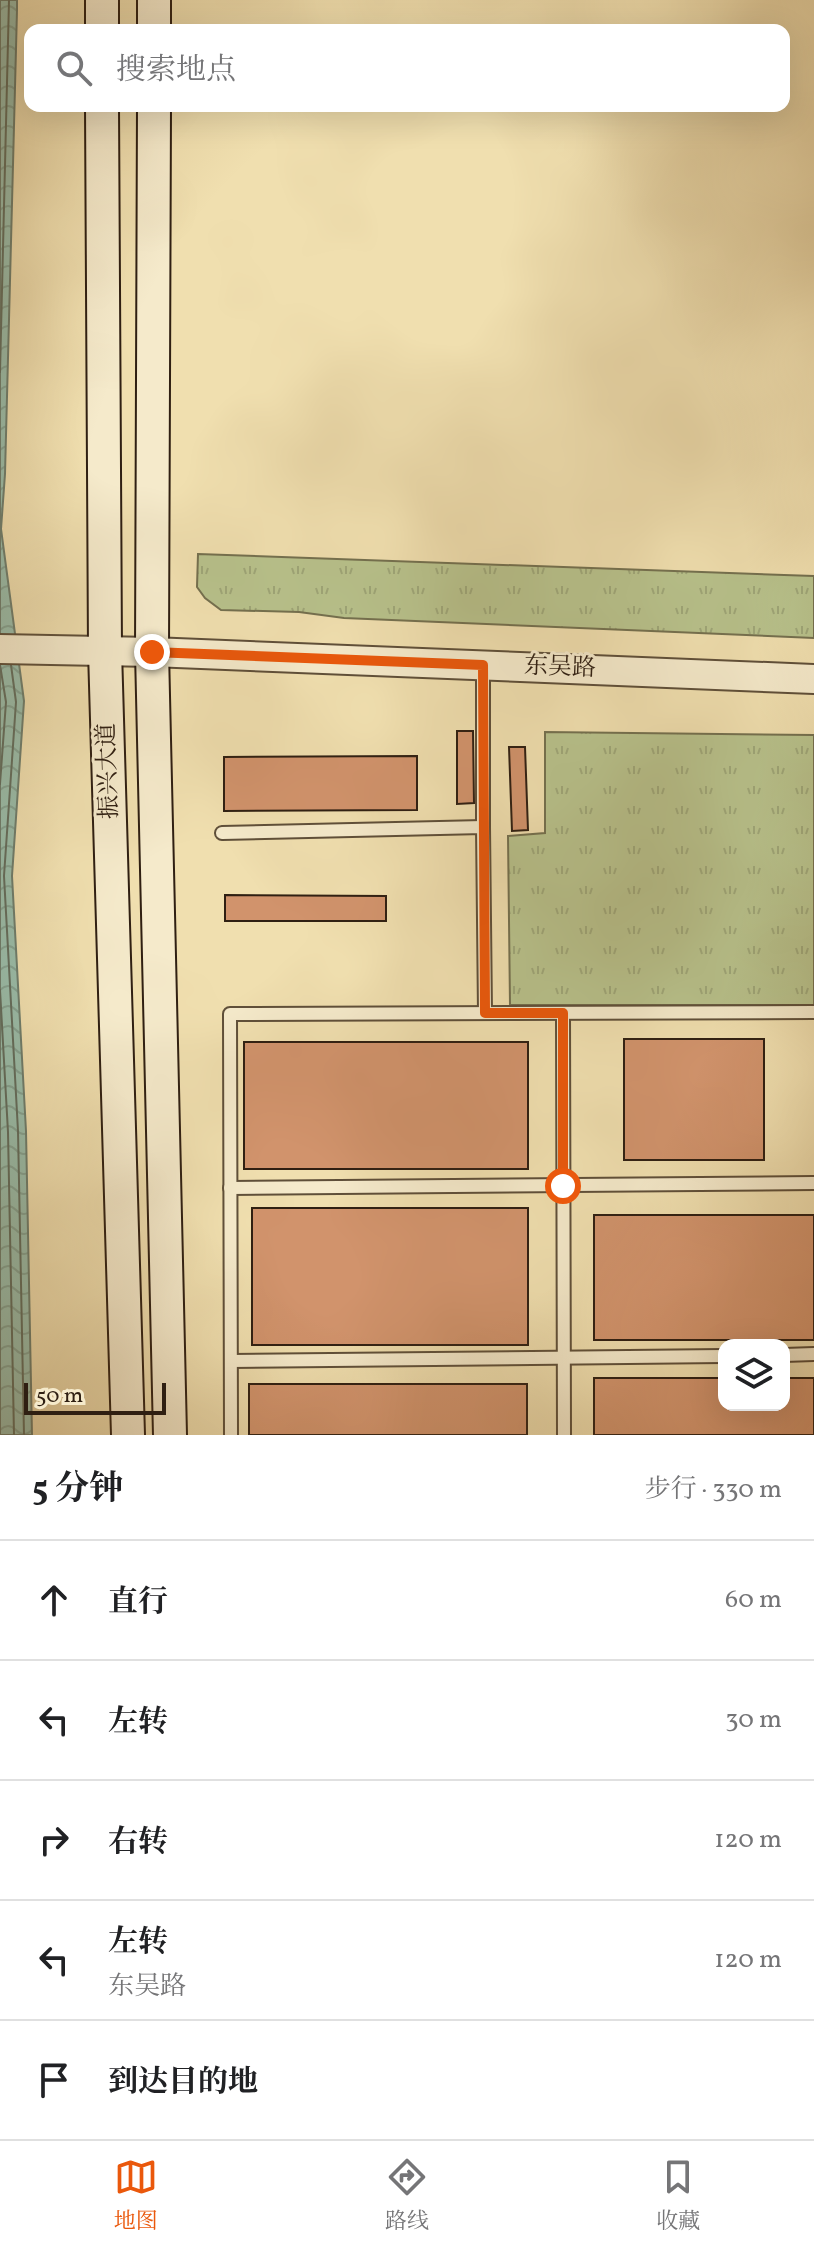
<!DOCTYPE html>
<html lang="zh">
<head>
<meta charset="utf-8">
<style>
  body { margin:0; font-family:Vollkorn,"Noto Serif SC",serif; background:#f2f2f2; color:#202124 }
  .controls { position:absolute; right:24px; bottom:24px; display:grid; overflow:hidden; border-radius:16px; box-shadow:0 8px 32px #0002 }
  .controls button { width:72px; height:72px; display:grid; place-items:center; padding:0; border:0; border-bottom:2px solid #e0e0e0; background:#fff; color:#202124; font:40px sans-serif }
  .scale { position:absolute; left:24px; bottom:20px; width:142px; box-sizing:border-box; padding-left:8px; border:4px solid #2f1f12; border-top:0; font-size:22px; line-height:28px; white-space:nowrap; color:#2f1f12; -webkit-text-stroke:6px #f5eacb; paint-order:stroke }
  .stop { position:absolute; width:24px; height:24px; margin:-18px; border:6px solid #ea580c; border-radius:50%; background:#fff }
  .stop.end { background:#ea580c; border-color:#fff; box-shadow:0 2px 8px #0008 }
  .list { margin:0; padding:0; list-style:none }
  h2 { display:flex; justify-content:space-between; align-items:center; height:104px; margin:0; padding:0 32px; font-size:34px }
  h2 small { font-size:26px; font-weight:400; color:#757577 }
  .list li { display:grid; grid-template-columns:52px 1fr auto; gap:24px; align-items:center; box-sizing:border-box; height:120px; padding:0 32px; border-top:2px solid #e0e0e0 }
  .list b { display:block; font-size:30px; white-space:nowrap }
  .list p { margin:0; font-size:26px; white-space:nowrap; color:#757577 }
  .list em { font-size:26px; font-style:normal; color:#757577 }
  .icon { flex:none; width:44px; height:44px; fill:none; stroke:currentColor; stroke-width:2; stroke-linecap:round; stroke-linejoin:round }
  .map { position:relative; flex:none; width:814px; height:1435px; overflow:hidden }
  .search { position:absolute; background:#fff; box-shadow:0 8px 32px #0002; left:24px; right:24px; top:24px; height:88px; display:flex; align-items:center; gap:20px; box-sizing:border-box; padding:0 28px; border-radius:16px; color:#757577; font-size:30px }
  .sheet { height:704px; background:#fff }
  nav { display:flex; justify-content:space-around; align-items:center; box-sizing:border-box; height:112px; border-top:2px solid #e0e0e0; background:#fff; font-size:22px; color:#757577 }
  nav a { display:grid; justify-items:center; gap:4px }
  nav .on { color:#ea580c }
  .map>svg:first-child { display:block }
  .grass { fill:url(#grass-tufts); stroke:#74704f; stroke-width:2 }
  .water { fill:url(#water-waves); stroke:#6f7e6d; stroke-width:2 }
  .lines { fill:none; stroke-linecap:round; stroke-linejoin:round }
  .shore { stroke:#646e5e; stroke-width:2 }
  .building { fill:#d1936c; stroke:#2f1f12; stroke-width:2 }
  .service-casing { stroke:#5f4f39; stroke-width:16 }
  .tertiary-casing { stroke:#5f4f39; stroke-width:32 }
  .secondary-casing { stroke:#2f1f12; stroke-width:36 }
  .service { stroke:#f5eacb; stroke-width:12 }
  .tertiary { stroke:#f5eacb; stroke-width:28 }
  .secondary { stroke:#f5eacb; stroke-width:32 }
  .route { stroke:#ea580c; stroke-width:10 }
  .labels { text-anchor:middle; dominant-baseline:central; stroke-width:6; stroke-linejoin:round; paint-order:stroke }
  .street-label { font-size:24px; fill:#2f1f12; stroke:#f5eacb }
</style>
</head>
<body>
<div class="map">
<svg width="814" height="1435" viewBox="0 0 814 1435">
  <defs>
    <pattern id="grass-tufts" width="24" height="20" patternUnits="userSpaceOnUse" patternTransform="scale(2)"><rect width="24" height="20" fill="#b8c28c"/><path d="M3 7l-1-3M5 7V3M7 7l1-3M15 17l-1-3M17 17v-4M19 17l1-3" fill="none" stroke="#9ea678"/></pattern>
    <pattern id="water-waves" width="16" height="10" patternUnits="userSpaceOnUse" patternTransform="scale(2)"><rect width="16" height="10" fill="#9abdaa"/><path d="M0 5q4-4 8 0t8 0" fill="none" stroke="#85a291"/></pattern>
  </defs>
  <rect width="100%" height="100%" fill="#f0dfaf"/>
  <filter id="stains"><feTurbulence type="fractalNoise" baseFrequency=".0025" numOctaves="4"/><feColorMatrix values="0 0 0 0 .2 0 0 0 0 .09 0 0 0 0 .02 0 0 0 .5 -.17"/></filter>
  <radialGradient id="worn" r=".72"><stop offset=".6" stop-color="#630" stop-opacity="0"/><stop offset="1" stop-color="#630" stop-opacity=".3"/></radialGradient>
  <g class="grass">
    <path d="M198 554 814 576V638L344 618 299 612 221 610 205 598 197 587Z"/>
    <path d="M545 732 814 735V1005H510L508 836 545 833Z"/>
  </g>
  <path class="water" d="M0 0H17V10L5 474 1 529 24 701 12 876 26 1131 32 1435H0Z"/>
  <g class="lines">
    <g class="shore">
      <path d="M0 372 9 0"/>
      <path d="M11 665 16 702 4 876 18 1131 24 1435"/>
      <path d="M0 784 6 702 0 665"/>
      <path d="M0 990 8 1132 14 1435"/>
    </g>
  </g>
  <g class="building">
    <path d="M457 731H473L474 803 457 804Z"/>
    <path d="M509 747H525L528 830 512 831Z"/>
    <path d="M417 756V810L224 811V757Z"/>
    <path d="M225 895 386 896V921H225Z"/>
    <rect x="624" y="1039" width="140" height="121"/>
    <rect x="244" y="1042" width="284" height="127"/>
    <rect x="252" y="1208" width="276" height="137"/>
    <rect x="594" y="1215" width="220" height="125"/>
    <path d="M594 1378H724V1405H784V1378H814V1435H594Z"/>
    <rect x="249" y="1384" width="278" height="51"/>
  </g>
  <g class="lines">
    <defs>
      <g id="service">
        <path d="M483 665V827"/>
        <path d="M222 833 483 827 485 1013"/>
        <path d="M563 1013 564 1435"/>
        <path d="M230 1188 814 1183"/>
        <path d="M784 1355 814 1354"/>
        <path d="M231 1361 724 1356"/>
        <path d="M231 1435 230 1014 814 1012"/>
      </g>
      <path id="tertiary" d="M0 649 152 652 814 679"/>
      <g id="secondary">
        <path d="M102 0V30"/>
        <path d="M154 30V0"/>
        <path d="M102 106 105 651 128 1435"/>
        <path d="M154 106 152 652 170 1435"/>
      </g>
    </defs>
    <use href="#service" class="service-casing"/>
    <use href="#tertiary" class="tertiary-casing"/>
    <use href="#secondary" class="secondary-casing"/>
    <use href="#service" class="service"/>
    <use href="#tertiary" class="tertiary"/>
    <use href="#secondary" class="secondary"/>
  </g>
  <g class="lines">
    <path class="route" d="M152 652 483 665 485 1013H563V1186"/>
  </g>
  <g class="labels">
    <g class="street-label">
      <text transform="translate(560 668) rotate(2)">东吴路</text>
      <text transform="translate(109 771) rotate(-92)">振兴大道</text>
    </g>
  </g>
  <rect width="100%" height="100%" filter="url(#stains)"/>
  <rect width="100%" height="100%" fill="url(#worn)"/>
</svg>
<div class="controls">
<button><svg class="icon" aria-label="layers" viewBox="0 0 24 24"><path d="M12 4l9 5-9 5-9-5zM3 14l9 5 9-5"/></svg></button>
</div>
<div class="scale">50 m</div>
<div class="stop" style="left:563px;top:1186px"></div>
<div class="stop end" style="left:152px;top:652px"></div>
<div class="search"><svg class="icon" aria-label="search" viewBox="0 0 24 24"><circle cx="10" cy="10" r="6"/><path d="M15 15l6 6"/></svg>搜索地点</div>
</div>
<section class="sheet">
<h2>5 分钟<small>步行 · 330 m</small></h2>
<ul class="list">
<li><svg class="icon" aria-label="ahead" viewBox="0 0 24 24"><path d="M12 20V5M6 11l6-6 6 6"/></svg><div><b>直行</b></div><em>60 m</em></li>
<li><svg class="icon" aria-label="left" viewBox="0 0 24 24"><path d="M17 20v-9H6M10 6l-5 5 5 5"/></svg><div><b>左转</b></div><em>30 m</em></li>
<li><svg class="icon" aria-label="right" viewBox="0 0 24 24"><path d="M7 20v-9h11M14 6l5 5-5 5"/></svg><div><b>右转</b></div><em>120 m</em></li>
<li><svg class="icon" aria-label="left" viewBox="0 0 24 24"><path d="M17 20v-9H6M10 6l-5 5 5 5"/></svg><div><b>左转</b><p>东吴路</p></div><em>120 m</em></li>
<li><svg class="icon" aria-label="arrive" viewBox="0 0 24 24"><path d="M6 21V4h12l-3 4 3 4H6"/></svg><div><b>到达目的地</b></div></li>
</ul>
</section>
<nav>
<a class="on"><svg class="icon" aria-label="map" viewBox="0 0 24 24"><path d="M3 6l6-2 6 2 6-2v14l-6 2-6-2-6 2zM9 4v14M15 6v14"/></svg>地图</a>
<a><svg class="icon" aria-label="directions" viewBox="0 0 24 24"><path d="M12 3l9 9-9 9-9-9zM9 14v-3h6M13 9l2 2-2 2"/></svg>路线</a>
<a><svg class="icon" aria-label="saved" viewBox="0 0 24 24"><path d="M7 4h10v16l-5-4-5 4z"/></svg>收藏</a>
</nav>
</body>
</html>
